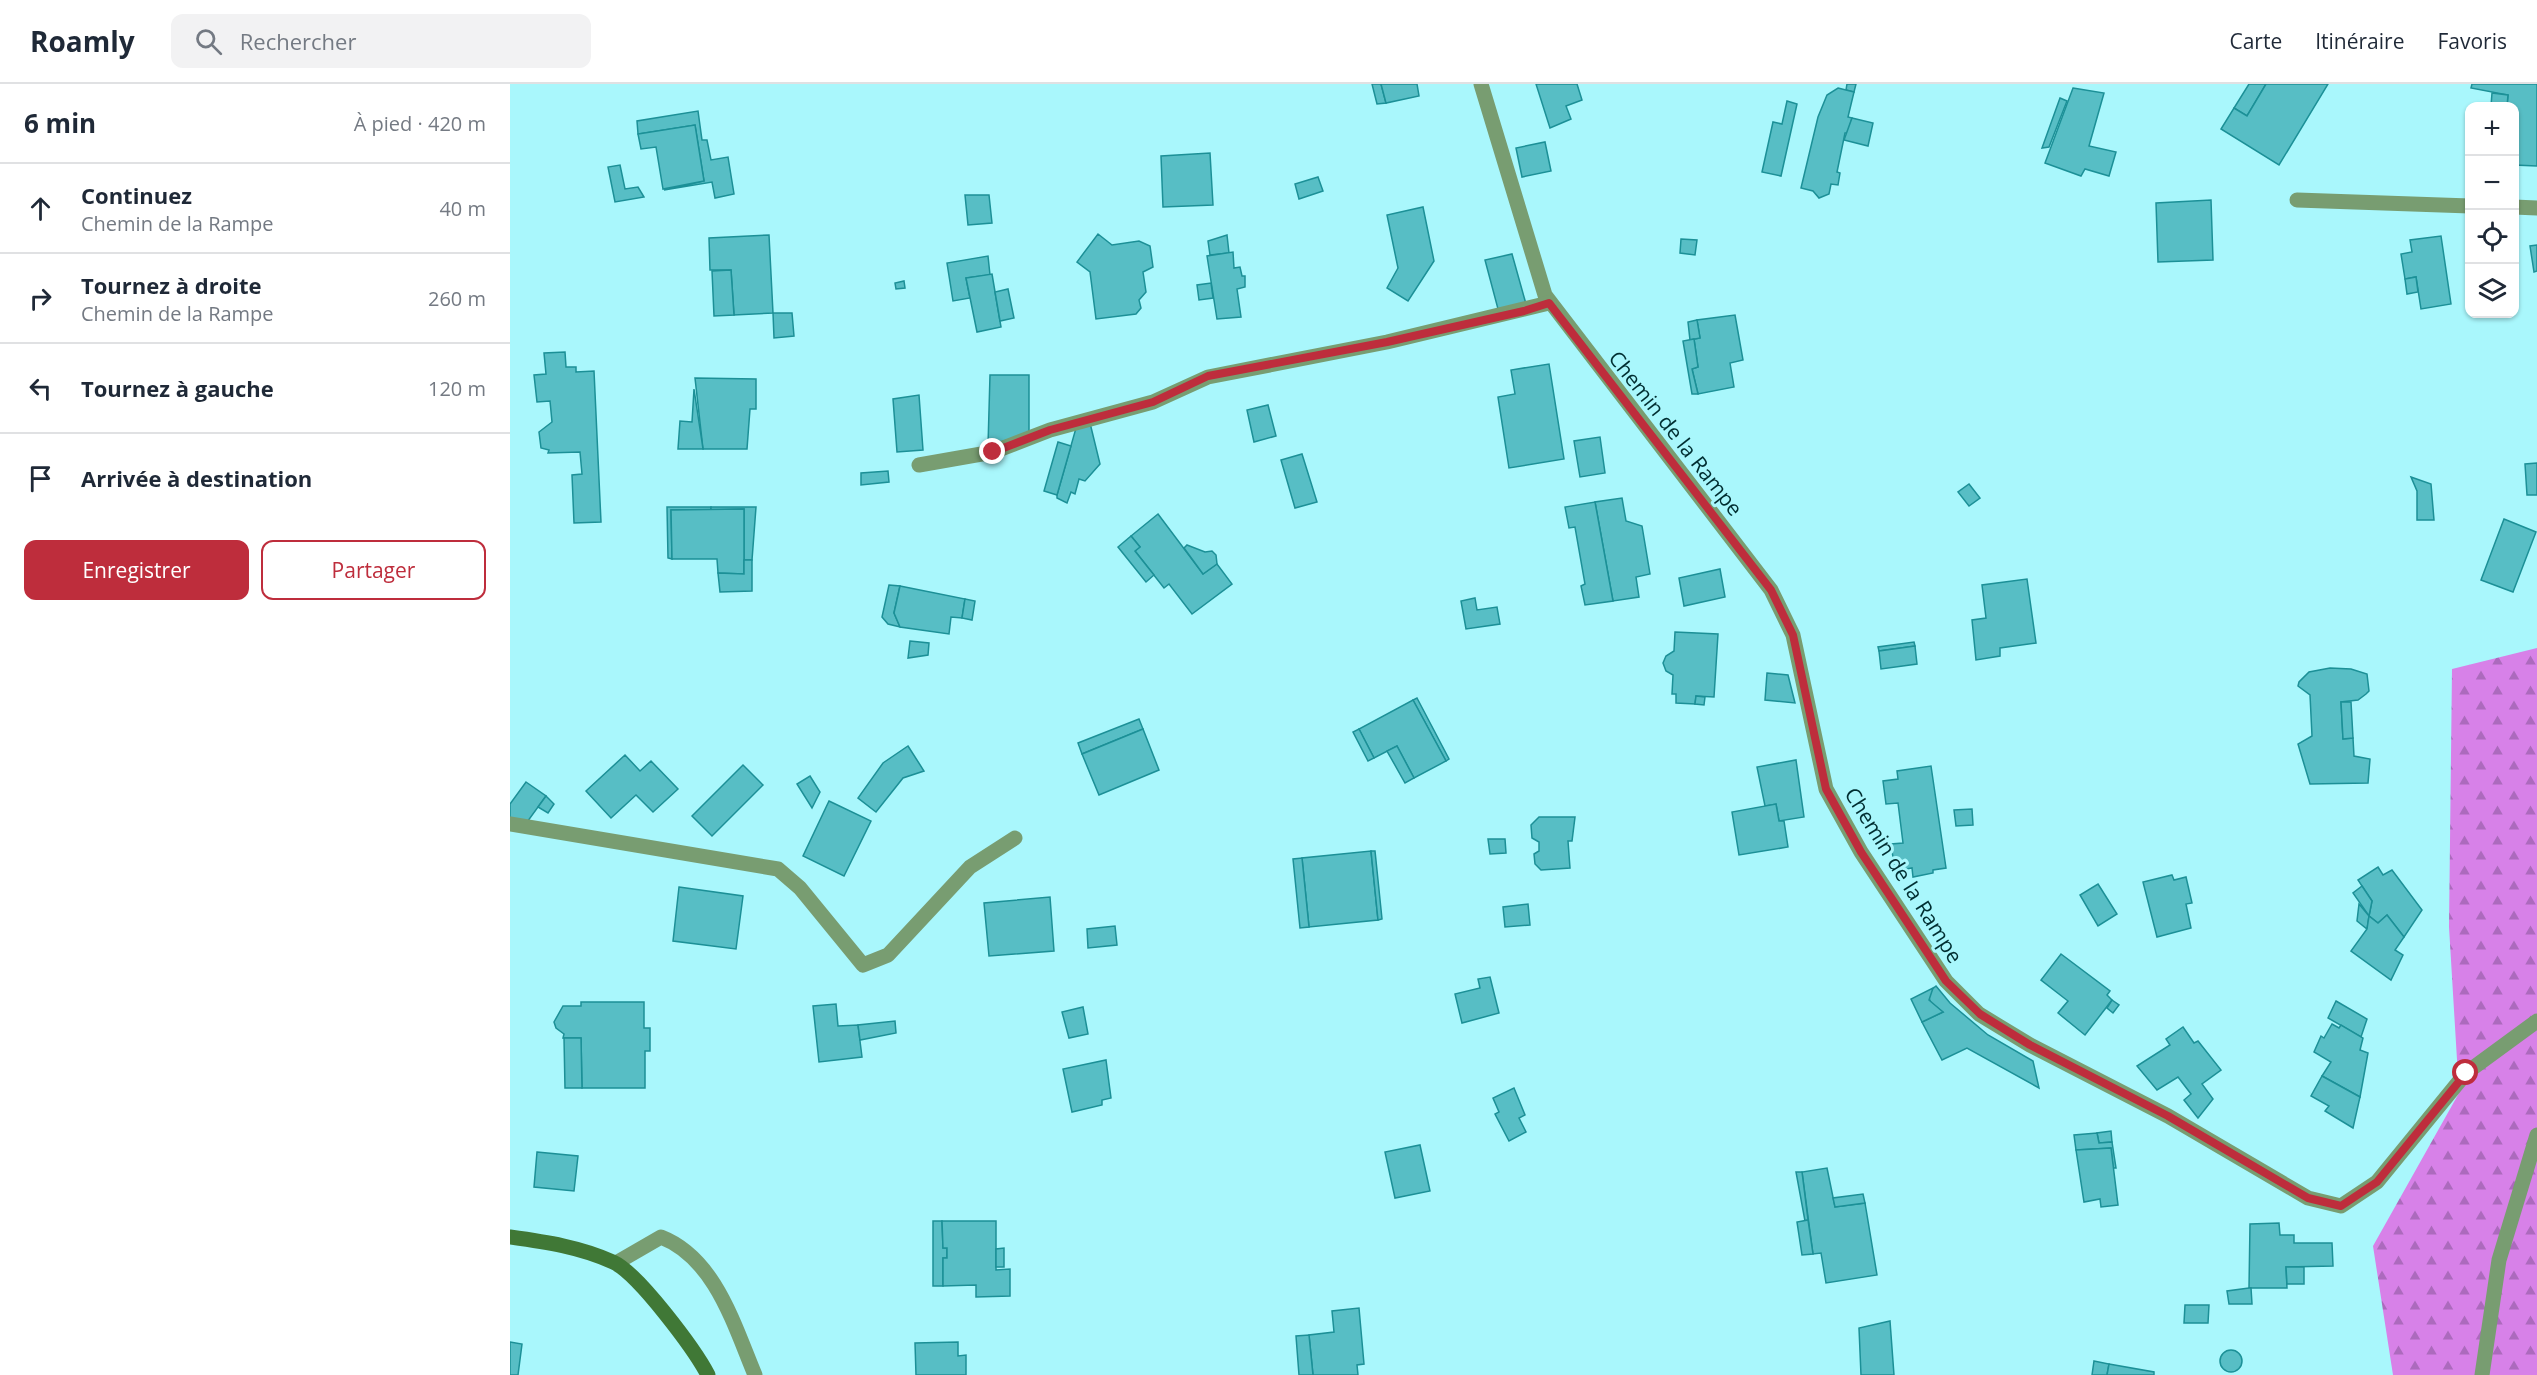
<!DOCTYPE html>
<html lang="fr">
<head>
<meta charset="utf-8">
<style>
  body { margin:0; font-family:"Open Sans",sans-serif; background:#f2f2f3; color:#1f2937 }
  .controls { position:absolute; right:18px; top:18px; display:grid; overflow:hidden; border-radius:12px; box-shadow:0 2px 4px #0004 }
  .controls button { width:54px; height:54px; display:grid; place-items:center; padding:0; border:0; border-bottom:2px solid #e0e1e3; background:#fff; color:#1f2937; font:30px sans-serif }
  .stop { position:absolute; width:18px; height:18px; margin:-14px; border:4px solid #be2d3c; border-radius:50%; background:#fff }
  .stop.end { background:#be2d3c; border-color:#fff; box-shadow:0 2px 6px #0008 }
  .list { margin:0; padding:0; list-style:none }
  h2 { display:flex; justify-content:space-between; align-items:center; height:78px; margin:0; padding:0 24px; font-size:26px }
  h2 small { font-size:20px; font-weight:400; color:#747a83 }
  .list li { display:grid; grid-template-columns:39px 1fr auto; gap:18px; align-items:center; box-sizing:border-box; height:90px; padding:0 24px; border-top:2px solid #e0e1e3 }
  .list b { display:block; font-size:22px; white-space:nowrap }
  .list p { margin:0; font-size:20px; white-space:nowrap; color:#747a83 }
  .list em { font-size:20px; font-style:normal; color:#747a83 }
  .actions { display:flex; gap:12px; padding:18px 24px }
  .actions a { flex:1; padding:14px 0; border:2px solid #be2d3c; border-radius:12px; text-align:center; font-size:21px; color:#be2d3c }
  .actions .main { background:#be2d3c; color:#fff }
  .icon { flex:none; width:33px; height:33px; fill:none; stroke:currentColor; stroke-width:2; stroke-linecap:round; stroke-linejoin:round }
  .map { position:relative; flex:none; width:2027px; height:1291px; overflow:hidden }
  header { display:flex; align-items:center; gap:36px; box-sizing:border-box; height:84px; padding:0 30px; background:#fff; border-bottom:2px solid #e0e1e3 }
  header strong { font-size:28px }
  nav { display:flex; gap:33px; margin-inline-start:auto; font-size:21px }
  .search { width:420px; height:54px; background:#f2f2f3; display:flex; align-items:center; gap:15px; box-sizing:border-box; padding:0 21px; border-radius:12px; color:#747a83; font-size:22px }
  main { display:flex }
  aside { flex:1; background:#fff }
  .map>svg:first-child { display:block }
  .forest { fill:url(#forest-firs) }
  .building { fill:#57bec5; stroke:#1c9097; stroke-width:1.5 }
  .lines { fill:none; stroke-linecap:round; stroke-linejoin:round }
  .service { stroke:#789d71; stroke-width:15 }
  .minor { stroke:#789d71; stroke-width:15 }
  .secondary { stroke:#407836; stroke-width:15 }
  .route { stroke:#be2d3c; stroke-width:8 }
  .labels { text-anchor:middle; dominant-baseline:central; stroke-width:6; stroke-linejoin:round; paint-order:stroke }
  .street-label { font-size:21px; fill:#002e31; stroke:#a9f7fc }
</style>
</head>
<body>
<header>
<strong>Roamly</strong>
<div class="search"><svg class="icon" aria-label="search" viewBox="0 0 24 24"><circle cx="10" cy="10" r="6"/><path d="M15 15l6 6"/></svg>Rechercher</div>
<nav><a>Carte</a><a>Itinéraire</a><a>Favoris</a></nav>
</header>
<main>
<aside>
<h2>6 min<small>À pied · 420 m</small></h2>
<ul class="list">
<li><svg class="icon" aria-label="ahead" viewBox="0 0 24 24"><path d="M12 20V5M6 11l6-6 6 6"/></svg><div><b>Continuez</b><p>Chemin de la Rampe</p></div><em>40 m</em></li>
<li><svg class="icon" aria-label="right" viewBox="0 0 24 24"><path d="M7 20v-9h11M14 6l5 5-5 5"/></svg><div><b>Tournez à droite</b><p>Chemin de la Rampe</p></div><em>260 m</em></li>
<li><svg class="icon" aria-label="left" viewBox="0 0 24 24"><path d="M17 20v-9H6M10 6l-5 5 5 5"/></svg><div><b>Tournez à gauche</b></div><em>120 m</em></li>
<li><svg class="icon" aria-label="arrive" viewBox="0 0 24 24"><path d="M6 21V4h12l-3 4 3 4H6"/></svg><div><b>Arrivée à destination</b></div></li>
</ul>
<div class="actions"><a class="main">Enregistrer</a><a>Partager</a></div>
</aside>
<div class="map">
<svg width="2027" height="1291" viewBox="0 0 2027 1291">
  <defs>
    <pattern id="forest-firs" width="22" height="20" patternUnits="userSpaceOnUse" patternTransform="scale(1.5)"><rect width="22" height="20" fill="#d781e8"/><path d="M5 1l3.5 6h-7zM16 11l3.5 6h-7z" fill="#ac6abd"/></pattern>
  </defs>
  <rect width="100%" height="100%" fill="#a9f7fc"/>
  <path class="forest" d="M2027 564V1291H1883L1863 1162 1949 1009 1939 843 1942 585Z"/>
  <g class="building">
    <path d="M862 0H871L876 19 867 20Z"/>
    <path d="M871 0H907L909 12 876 19Z"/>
    <path d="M1026 0H1067L1072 16 1056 22 1061 35 1040 44Z"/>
    <path d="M1337 0H1346L1344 8 1336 6Z"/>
    <path d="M1739 0H1756L1737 32 1724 24Z"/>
    <path d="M1756 0H1818L1769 81 1711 45 1724 24 1737 32Z"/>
    <path d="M1962 0H2027V82L2004 81V22H1997L1998 11 1961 4Z"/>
    <path d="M1328 4 1344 8 1338 33 1342 34 1338 49H1335L1327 88 1330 89 1328 101 1321 100 1319 110 1309 114 1303 107 1291 104 1308 33 1317 11Z"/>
    <path d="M1563 4 1594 9 1579 62 1606 68 1599 92 1575 85 1571 92 1535 79Z"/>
    <path d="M1982 9 1998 11 1997 22H1981Z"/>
    <path d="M1550 14 1557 17 1539 63 1532 64Z"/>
    <path d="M1277 17 1287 20 1271 92 1252 88 1263 38 1272 40Z"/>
    <path d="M188 27 192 56H197L201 76 218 73 224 110 205 114 202 98 154 106 194 97 185 41 128 50 127 37Z"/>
    <path d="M1342 34 1363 39 1358 62 1334 56Z"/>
    <path d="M185 41 194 97 153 105 146 63 131 65 128 50Z"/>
    <path d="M1035 58 1041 87 1012 93 1006 64Z"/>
    <path d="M700 69 703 121 653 123 651 72Z"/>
    <path d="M110 81 115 105 128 103 134 113 105 118 98 83Z"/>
    <path d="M808 93 813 107 789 115 785 100Z"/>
    <path d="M455 111H479L482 139 458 141Z"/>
    <path d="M1701 116 1703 176 1648 178 1646 119Z"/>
    <path d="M913 123 924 177 898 217 877 204 888 184 877 131Z"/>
    <path d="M588 150 602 161 629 157 640 162 643 183 633 188 636 208 629 216 631 224 626 230 586 235 580 188 567 178Z"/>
    <path d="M259 151 263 229 224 231 221 186H200L199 154Z"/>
    <path d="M717 151 719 169 700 171 698 157Z"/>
    <path d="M1931 152 1941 220 1911 225 1906 193 1895 195 1891 170 1902 168 1900 156Z"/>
    <path d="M1171 155 1187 156 1185 171 1170 169Z"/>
    <path d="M2027 161V187L2024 188 2020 162Z"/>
    <path d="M723 168 724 184 730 183 732 192H735V203L727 205 731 233 707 235 697 172Z"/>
    <path d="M1002 170 1016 220 988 225 975 176Z"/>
    <path d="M478 172 480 191 456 194 460 214 443 217 437 179Z"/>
    <path d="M221 186 224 231 204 232 202 187Z"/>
    <path d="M482 190 491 243 467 248 456 194Z"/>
    <path d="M1906 193 1908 208 1897 210 1895 195Z"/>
    <path d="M394 197 395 204 386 205 385 199Z"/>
    <path d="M701 199 703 214 689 216 687 201Z"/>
    <path d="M498 205 504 234 490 237 485 208Z"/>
    <path d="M263 229H282L284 252 264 254Z"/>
    <path d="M1225 231 1233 276 1220 279 1224 303 1188 310 1182 285 1188 283 1184 255 1190 254 1187 236Z"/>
    <path d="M1187 236 1190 254 1180 256 1178 238Z"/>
    <path d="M1184 255 1188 283 1182 285 1188 310H1182L1173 257Z"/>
    <path d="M55 268 56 283H66V288L84 287 91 438 64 439 62 391 72 390 70 368 38 369 39 366 31 364 29 348 42 338 40 317 27 318 24 291 36 290 34 269Z"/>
    <path d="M1039 280 1054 375 999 384 988 313 1005 310 1001 286Z"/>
    <path d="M480 291H519V349L478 362Z"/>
    <path d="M185 294 246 295V325H240L237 365H193Z"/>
    <path d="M184 305 193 365H168L170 337 182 338Z"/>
    <path d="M409 311 413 366 387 368 383 315Z"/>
    <path d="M758 321 766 352 744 358 737 326Z"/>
    <path d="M580 339 590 380 575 397 569 395 565 410 561 408 557 419 547 414V411L566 344Z"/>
    <path d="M1090 353 1095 389 1070 393 1064 357Z"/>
    <path d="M548 358 561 362 547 411 534 407Z"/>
    <path d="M792 370 807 418 785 424 771 376Z"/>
    <path d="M2027 379V411H2017L2015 380Z"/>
    <path d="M378 387 379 398 351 401V389Z"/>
    <path d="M1901 393 1921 400 1924 436H1907V407Z"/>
    <path d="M1459 400 1470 414 1459 422 1448 408Z"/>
    <path d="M1112 414 1116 437 1132 442 1140 490 1126 493 1129 513 1103 517 1085 418Z"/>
    <path d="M1085 418 1103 517 1075 521 1071 502 1075 500 1065 443 1059 444 1055 423Z"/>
    <path d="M157 423H201V426H161L162 475 158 474Z"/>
    <path d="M201 423H246L242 476H234V425L201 426Z"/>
    <path d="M234 425V490L208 489 207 475H162L161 426Z"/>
    <path d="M648 430 693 490 707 480 722 500 682 530 659 500 654 504 625 467 630 463 621 452Z"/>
    <path d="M1994 435 2026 448 2003 508 1971 496Z"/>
    <path d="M621 452 630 463 625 467 644 491 636 498 608 463Z"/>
    <path d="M677 461 695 468 702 467 706 471 707 480 693 490 674 464Z"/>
    <path d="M234 476H242V507L210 508 208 489 234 490Z"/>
    <path d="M1210 485 1215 513 1174 522 1169 494Z"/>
    <path d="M1517 495 1526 559 1490 564V572L1466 576 1462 536 1476 534 1472 501Z"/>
    <path d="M379 501 390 502 384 529 390 543 378 540 372 533Z"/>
    <path d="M390 502 455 515 452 534 441 533 439 550 390 543 384 529Z"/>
    <path d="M965 514 967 526 987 523 990 540 956 545 951 517Z"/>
    <path d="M455 515 465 517 462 536 452 534Z"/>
    <path d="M1165 548 1208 550 1204 613 1186 612 1185 620 1166 619V610H1162L1163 591 1156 587 1153 579 1156 572 1164 567Z"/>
    <path d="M400 557 419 559 418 571 398 574Z"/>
    <path d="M1404 558 1405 562 1369 567 1368 563Z"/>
    <path d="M1405 562 1407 580 1371 585 1369 567Z"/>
    <path d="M1820 584 1841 585 1857 590 1859 607 1856 610 1848 616 1831 618 1833 655 1843 654 1844 672 1860 675 1858 699 1800 700 1788 660 1802 652 1800 611 1788 602 1789 598 1799 588Z"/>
    <path d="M1257 589 1278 591 1285 619 1255 616Z"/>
    <path d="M1186 612 1195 613 1194 621 1185 620Z"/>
    <path d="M907 614 939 675 936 677 903 616Z"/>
    <path d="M903 616 936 677 904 694 887 662 864 674 849 645Z"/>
    <path d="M1831 618H1841L1843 654 1833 655Z"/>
    <path d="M629 635 633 645 572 670 568 659Z"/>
    <path d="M633 645 649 686 589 711 572 670Z"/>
    <path d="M849 645 864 674 858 677 843 648Z"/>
    <path d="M398 662 414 687 393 694 366 728 348 714 373 679Z"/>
    <path d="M887 662 904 694 895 699 877 667Z"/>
    <path d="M115 671 130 687 141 677 168 705 143 728 126 711 101 734 76 707Z"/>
    <path d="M1286 676 1294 733 1269 737 1266 720 1255 722 1247 683Z"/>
    <path d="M233 681 253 701 202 752 182 732Z"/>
    <path d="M1421 682 1436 784 1423 786V789L1403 793 1402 784 1385 787 1381 760 1393 759 1388 719 1376 720 1373 697 1388 695 1387 687Z"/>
    <path d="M300 692 310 708 302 724 287 700Z"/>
    <path d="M16 698 36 712 15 741 0 739V720Z"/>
    <path d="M36 712 44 720 38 729 28 723Z"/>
    <path d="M319 717 361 737 334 792 293 772Z"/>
    <path d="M1266 720 1269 737H1274L1278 763 1229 771 1222 728Z"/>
    <path d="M1462 725 1463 741 1446 742 1444 726Z"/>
    <path d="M1029 733H1065L1062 757H1058L1060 784 1031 786 1025 780 1024 770 1029 767V758L1022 754 1021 741Z"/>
    <path d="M978 755H995L996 769 980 770Z"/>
    <path d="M861 767 868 836 799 843 792 774Z"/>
    <path d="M861 767H865L872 835 868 836Z"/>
    <path d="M792 774 799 843 790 844 783 775Z"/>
    <path d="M1868 783 1873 791 1882 786 1912 826 1894 853 1877 831 1868 839 1859 832 1862 817 1848 796Z"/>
    <path d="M1662 791 1664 796 1676 793 1682 819 1676 820 1681 844 1647 853 1633 798Z"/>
    <path d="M1588 800 1607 830 1588 842 1570 811Z"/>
    <path d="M1852 802 1862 817 1859 832 1843 809Z"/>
    <path d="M169 803 233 812 226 865 163 857Z"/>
    <path d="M540 813 544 867 479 872 474 819Z"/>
    <path d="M1018 820 1020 841 995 843 993 823Z"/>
    <path d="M1849 820 1859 832 1857 845 1847 837Z"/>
    <path d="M1877 831 1894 853 1885 866 1893 871 1881 896 1841 867 1857 845 1859 832 1868 839Z"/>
    <path d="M605 842 607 861 578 864 577 845Z"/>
    <path d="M1551 870 1600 907 1597 911 1602 916 1575 951 1548 929 1558 917 1531 896Z"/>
    <path d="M980 893 989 929 952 939 945 910 970 904 968 895Z"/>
    <path d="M1426 902 1440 919 1478 951 1523 977 1529 1004 1457 964 1432 976 1412 938 1433 928 1421 919 1419 914 1420 907Z"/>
    <path d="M1423 904 1419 916 1433 928 1412 938 1401 915Z"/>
    <path d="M1602 916 1609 921 1603 929 1597 924Z"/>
    <path d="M1826 917 1857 935 1851 953 1818 934Z"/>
    <path d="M71 918H134V944H140V967H135V1004H72L71 954H53L54 950 46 944 44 938 53 922H71Z"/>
    <path d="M326 920 328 942 348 941 352 973 309 978 303 922Z"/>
    <path d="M573 923 578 950 559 954 552 928Z"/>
    <path d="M385 937 386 949 350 956 348 941Z"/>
    <path d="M1822 940 1829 944 1831 941 1853 954 1850 966 1858 969 1850 1013 1812 992 1821 978 1804 968 1811 952 1814 954Z"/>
    <path d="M1673 943 1684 959 1688 957 1711 986 1692 1000 1703 1015 1688 1034 1674 1016 1681 1010 1668 993 1647 1006 1627 982 1660 961 1656 955Z"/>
    <path d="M54 954H71L72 1004H55Z"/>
    <path d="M596 976 601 1014 592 1016V1021L562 1028 553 985Z"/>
    <path d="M1812 992 1850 1013 1843 1044 1815 1027 1819 1022 1801 1012Z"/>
    <path d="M1004 1004 1015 1031 1009 1034 1016 1048 999 1057 985 1030 989 1028 983 1014Z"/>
    <path d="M1601 1047 1602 1058 1589 1059 1587 1049Z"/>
    <path d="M1587 1049 1589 1059 1602 1058 1606 1084H1603L1601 1064 1566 1066 1564 1051Z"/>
    <path d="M910 1061 920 1107 885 1114 875 1068Z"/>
    <path d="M1601 1064 1608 1121 1591 1123 1590 1115 1574 1118 1566 1066Z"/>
    <path d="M27 1068 68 1072 64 1107 24 1103Z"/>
    <path d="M1317 1084 1325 1123 1355 1119 1367 1191 1316 1199 1311 1169 1303 1170 1292 1088Z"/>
    <path d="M1286 1088H1292L1298 1136 1295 1137Z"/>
    <path d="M1353 1110 1355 1119 1325 1123 1323 1114Z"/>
    <path d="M1298 1136 1303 1170 1292 1171 1287 1138Z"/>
    <path d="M423 1137H432L433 1164H437V1174H433V1202H423Z"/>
    <path d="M432 1137H486V1186L500 1185V1212L466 1213V1201L433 1202V1174H437V1164H433Z"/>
    <path d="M1769 1139 1770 1151H1784V1159H1822L1823 1182 1776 1183 1777 1204H1739L1740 1140Z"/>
    <path d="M494 1164V1183H486V1165Z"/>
    <path d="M1776 1183H1794V1200H1777Z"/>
    <path d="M1739 1204H1741L1742 1220H1719L1717 1207Z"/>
    <path d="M1675 1221H1699L1698 1239H1674Z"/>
    <path d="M849 1224 854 1280 847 1281 848 1291H803L799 1251 824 1248 822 1227Z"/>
    <path d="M1380 1237 1384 1291H1351L1349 1244Z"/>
    <path d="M799 1251 803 1291H789L786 1252Z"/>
    <path d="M0 1258 12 1260 8 1291H0Z"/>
    <path d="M448 1258V1272L456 1271V1291H406L405 1259Z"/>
    <circle cx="1721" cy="1277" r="11"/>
    <path d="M1584 1277 1599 1280 1597 1291H1582Z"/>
    <path d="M1599 1280 1644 1288V1291H1597Z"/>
  </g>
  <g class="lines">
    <g class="service">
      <path d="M1787 116 1960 122"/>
      <path d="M2004 123 2027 124"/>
      <path d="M0 740 268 785 290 804 353 881 378 871 460 783 505 754"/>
    </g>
    <g class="minor">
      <path d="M971 0 1035 211 1261 506 1283 551 1316 705 1351 768 1436 897 1469 930 1520 961 1658 1032 1798 1114 1831 1122 1867 1098 1956 989 2027 937"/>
      <path d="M409 381 483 368 540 346 643 318 698 293 877 258 1039 219"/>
      <path d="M106 1179 151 1153C205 1174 224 1241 245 1291"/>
      <path d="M1972 1291 1989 1176 2027 1051"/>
    </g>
    <path class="secondary" d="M0 1153C36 1158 70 1163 103 1178 128 1189 185 1266 198 1291"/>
  </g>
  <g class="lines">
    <path class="route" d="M483 368 540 346 643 318 698 292 877 258 1014 227 1039 219 1261 506 1283 551 1316 705 1351 768 1436 897 1470 930 1520 961 1658 1032 1798 1114 1831 1122 1867 1098 1956 989"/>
  </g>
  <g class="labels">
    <g class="street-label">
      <text transform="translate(1166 349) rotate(52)">Chemin de la Rampe</text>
      <text transform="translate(1394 791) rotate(58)">Chemin de la Rampe</text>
    </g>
  </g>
</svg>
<div class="controls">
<button>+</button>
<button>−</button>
<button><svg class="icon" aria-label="locate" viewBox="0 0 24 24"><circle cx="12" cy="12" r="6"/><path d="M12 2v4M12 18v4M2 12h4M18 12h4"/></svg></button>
<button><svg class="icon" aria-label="layers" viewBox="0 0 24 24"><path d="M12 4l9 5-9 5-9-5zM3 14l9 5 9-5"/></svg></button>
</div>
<div class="stop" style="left:1956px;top:989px"></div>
<div class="stop end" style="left:483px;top:368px"></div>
</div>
</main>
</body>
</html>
